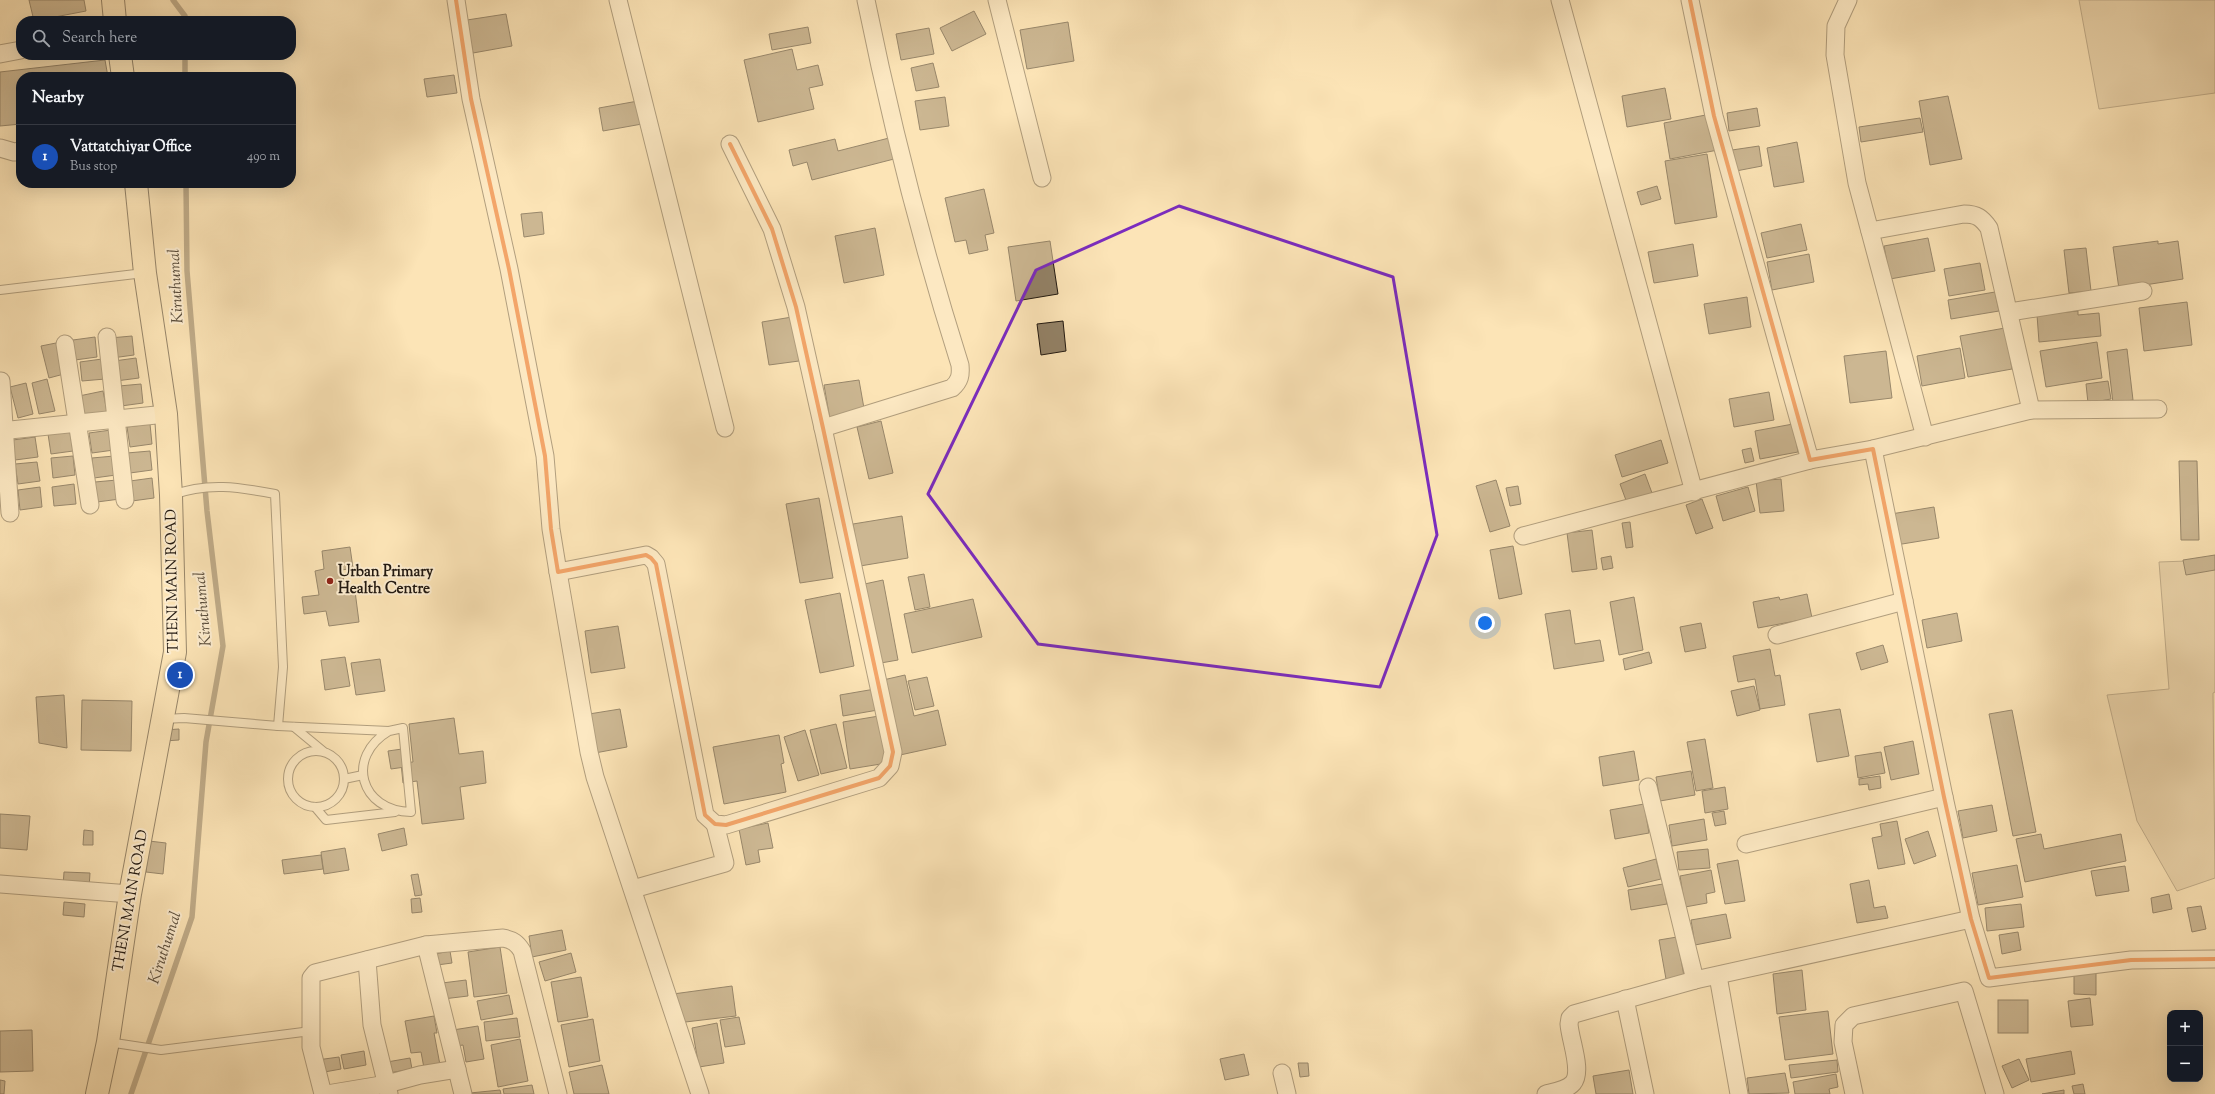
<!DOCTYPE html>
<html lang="en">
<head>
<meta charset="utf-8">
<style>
  body { margin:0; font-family:"Sorts Mill Goudy",serif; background:#242831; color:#f1f3f6 }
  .controls { position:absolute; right:12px; bottom:12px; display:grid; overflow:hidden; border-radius:8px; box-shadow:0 4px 16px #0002 }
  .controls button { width:36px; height:36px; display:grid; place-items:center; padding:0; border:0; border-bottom:1px solid #363941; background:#171b24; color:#f1f3f6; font:20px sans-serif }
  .you { position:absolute; left:1485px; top:623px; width:14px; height:14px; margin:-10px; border:3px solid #fff; border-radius:50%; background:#1a73e8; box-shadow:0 0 0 6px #1a73e833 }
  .badge { display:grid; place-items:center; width:26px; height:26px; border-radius:50%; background:#c59692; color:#fff; font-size:13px; font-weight:700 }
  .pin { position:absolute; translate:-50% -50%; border:2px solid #fff; box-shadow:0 1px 4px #0006 }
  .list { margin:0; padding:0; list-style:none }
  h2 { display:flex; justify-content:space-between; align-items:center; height:52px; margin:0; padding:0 16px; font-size:17px }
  h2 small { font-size:13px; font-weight:400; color:#9ea1a6 }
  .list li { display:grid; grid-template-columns:26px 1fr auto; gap:12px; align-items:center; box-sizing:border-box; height:64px; padding:0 16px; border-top:1px solid #363941 }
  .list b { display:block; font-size:15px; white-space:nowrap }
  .list p { margin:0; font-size:13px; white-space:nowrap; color:#9ea1a6 }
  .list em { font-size:13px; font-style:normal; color:#9ea1a6 }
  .icon { flex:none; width:22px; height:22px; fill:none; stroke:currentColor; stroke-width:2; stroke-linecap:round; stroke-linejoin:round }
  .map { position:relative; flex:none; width:2215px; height:1094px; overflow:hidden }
  .search { position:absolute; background:#171b24; box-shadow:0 4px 16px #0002; left:16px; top:16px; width:280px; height:44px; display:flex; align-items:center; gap:10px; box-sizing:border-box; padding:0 14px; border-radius:16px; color:#9ea1a6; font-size:15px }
  .panel { position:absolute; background:#171b24; box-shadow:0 4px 16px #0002; left:16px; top:72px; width:280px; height:116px; border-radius:16px }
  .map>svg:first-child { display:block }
  .green { fill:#d7c19b; stroke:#7c6c56 }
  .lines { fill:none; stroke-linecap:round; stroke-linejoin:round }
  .stream { stroke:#786952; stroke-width:5.5 }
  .building { fill:#938267; stroke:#211810 }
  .lane-casing { stroke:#584b3a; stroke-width:10 }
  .street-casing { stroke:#584b3a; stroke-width:19 }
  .primary-casing { stroke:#211810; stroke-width:24 }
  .lane { stroke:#fdedd0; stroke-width:8 }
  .street { stroke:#fdedd0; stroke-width:17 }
  .primary { stroke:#fce4b7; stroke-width:22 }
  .cycleway-casing { stroke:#fdedd0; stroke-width:6 }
  .cycleway { stroke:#e8590c; stroke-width:4 }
  .marked { fill:none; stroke:#7b2cbf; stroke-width:3; stroke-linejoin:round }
  .poi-dot { fill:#8f2418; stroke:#fdedd0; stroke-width:1.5 }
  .labels { text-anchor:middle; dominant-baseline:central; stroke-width:4; stroke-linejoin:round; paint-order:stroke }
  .poi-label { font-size:15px; font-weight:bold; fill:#211810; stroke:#fdedd0; text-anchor:start }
  .street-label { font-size:15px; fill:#211810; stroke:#fdedd0 }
  .water-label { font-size:16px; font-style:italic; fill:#5b4e3c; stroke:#fdedd0 }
</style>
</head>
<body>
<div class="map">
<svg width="2215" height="1094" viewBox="0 0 2215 1094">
  <rect width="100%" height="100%" fill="#fce4b7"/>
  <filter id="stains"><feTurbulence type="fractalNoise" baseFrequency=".005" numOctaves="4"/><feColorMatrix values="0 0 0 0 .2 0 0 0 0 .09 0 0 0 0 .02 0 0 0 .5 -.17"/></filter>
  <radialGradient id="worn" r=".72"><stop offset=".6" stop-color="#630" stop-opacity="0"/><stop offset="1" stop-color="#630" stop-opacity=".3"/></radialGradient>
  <g class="green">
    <path d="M2079 0H2215V93L2099 109Z"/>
    <path d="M2215 560V692L2213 693 2215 878 2177 891 2137 821 2107 695 2169 689 2159 562Z"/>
  </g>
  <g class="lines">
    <g class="stream">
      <path d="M173 0 185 16V21"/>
      <path d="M185 55V77"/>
      <path d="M131 1094 192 917 206 742 223 646 207 511 187 271 186 183"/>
    </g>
  </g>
  <g class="building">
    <path d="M29 0H84L86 11 34 21Z"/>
    <path d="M974 11 986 34 952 51 940 28Z"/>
    <path d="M506 14 512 46 473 53 467 20Z"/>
    <path d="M1068 22 1074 61 1027 69 1020 30Z"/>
    <path d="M808 27 811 43 772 50 769 34Z"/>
    <path d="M929 28 934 54 901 60 896 34Z"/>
    <path d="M792 49 797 70 818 65 823 85 809 88 814 109 758 122 744 60Z"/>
    <path d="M105 60 108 77H21V124L0 126V72Z"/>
    <path d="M933 63 939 87 916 91 911 68Z"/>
    <path d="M454 75 457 93 427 97 424 79Z"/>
    <path d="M1665 88 1671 119 1627 127 1622 96Z"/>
    <path d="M1948 96 1962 159 1930 165 1919 101Z"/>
    <path d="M945 97 949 126 920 130 915 101Z"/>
    <path d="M638 101 642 124 603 131 599 108Z"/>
    <path d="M1757 108 1760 126 1729 131 1727 113Z"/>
    <path d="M1711 114 1718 150 1670 159 1664 123Z"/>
    <path d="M1920 118 1923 132 1861 142 1859 127Z"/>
    <path d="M889 138 894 159 812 180 807 162 793 166 789 150 835 139 838 151Z"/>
    <path d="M1797 142 1804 182 1774 187 1767 148Z"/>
    <path d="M1759 146 1762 166 1736 171 1732 150Z"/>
    <path d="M1707 154 1717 217 1675 224 1665 161Z"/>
    <path d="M1657 186 1661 199 1641 205 1637 192Z"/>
    <path d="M984 189 994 233 985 235 988 250 969 254 966 240 955 242 945 198Z"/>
    <path d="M542 212 544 234 524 237 521 214Z"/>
    <path d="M1801 224 1807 250 1767 258 1761 233Z"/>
    <path d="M875 228 884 275 844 283 835 236Z"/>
    <path d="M1928 238 1935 271 1890 279 1884 246Z"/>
    <path d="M1050 241 1058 294 1016 301 1008 247Z"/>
    <path d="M2158 241V244L2178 241 2183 279 2119 289 2113 247Z"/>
    <path d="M1693 244 1698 276 1654 283 1648 252Z"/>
    <path d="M2086 248 2091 291 2069 293 2064 250Z"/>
    <path d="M1809 254 1814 282 1772 290 1767 262Z"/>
    <path d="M1980 263 1985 290 1949 296 1944 269Z"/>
    <path d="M1995 292 1999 311 1951 319 1948 300Z"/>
    <path d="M1747 297 1751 327 1709 334 1704 304Z"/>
    <path d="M2187 302 2192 345 2144 351 2139 308Z"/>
    <path d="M2078 311V315L2099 313 2101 336 2039 342 2037 315Z"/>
    <path d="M792 317 799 361 769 365 762 322Z"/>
    <path d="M1063 321 1066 351 1041 355 1037 324Z"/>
    <path d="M2005 328 2012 369 1968 377 1960 336Z"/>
    <path d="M132 336 134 355 112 358 110 338Z"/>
    <path d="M95 337 97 357 75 360 73 340Z"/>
    <path d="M2097 342 2102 378 2046 387 2040 351Z"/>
    <path d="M56 343 64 374 49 378 41 346Z"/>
    <path d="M1960 348 1965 378 1922 386 1917 356Z"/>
    <path d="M2127 349 2133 400 2113 403 2107 352Z"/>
    <path d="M1886 351 1892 398 1850 403 1844 356Z"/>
    <path d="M136 358 139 378 116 381 114 361Z"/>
    <path d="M102 359 105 379 82 381 80 362Z"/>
    <path d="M47 379 55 411 39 414 32 383Z"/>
    <path d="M859 380 865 414 830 420 824 385Z"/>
    <path d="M2108 381 2111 399 2088 403 2086 384Z"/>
    <path d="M26 383 33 414 18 418 10 387Z"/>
    <path d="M141 384 143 403 121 406 119 386Z"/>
    <path d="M103 391 107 412 84 417 79 396Z"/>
    <path d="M1769 392 1774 420 1734 427 1729 399Z"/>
    <path d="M881 421 893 473 869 479 857 427Z"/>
    <path d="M150 424 152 444 130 447 127 427Z"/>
    <path d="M1793 424 1798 452 1760 459 1755 431Z"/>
    <path d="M111 430 114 450 92 453 89 433Z"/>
    <path d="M70 432 73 451 51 454 48 434Z"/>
    <path d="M35 437 38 457 15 460 13 440Z"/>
    <path d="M1661 440 1668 463 1622 477 1615 455Z"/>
    <path d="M1751 448 1754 461 1745 463 1742 450Z"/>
    <path d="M150 451 152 470 130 473 127 453Z"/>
    <path d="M73 456 75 475 53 478 51 458Z"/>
    <path d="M114 456 116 475 94 478 92 458Z"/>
    <path d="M2179 461H2197L2199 540H2181Z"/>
    <path d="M37 462 40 481 18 484 15 464Z"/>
    <path d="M1645 474 1652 493 1627 503 1620 484Z"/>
    <path d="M152 478 154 498 132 501 130 481Z"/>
    <path d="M1781 479 1784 511 1760 513 1756 481Z"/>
    <path d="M117 480 120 499 97 502 95 482Z"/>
    <path d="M1496 480 1510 526 1490 532 1476 486Z"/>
    <path d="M74 484 76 504 54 506 52 487Z"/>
    <path d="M1518 486 1521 504 1510 506 1506 488Z"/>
    <path d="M40 487 42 507 20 510 18 490Z"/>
    <path d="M1748 487 1755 511 1723 521 1716 496Z"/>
    <path d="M819 498 833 578 800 583 786 504Z"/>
    <path d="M1702 499 1713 528 1696 534 1686 505Z"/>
    <path d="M1934 507 1939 538 1896 545 1891 514Z"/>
    <path d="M902 516 908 558 860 566 853 524Z"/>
    <path d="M1630 522 1633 547 1626 548 1622 523Z"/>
    <path d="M1592 530 1597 569 1572 572 1567 533Z"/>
    <path d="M1513 546 1522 594 1499 599 1490 550Z"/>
    <path d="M350 547 353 568 342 570 346 593 355 591 359 622 329 626 326 611 304 614 302 597 319 595 315 571 324 569 322 551Z"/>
    <path d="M2215 555V570L2186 575 2183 560Z"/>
    <path d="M1611 556 1613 568 1603 570 1601 558Z"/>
    <path d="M924 574 930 607 915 610 908 577Z"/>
    <path d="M883 580 898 660 875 664 860 585Z"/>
    <path d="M840 593 854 666 820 673 805 600Z"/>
    <path d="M1807 594 1812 618 1758 628 1753 602 1779 597 1780 600Z"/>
    <path d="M1634 597 1643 650 1619 655 1610 602Z"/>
    <path d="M973 599 982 637 912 653 904 614Z"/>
    <path d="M1570 610 1575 644 1600 640 1604 661 1554 669 1545 614Z"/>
    <path d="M1957 613 1962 641 1927 648 1922 620Z"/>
    <path d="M1701 623 1706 648 1685 652 1680 627Z"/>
    <path d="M618 626 625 668 591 673 585 631Z"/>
    <path d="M1883 645 1888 662 1861 670 1856 653Z"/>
    <path d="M1770 649 1775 676 1780 675 1785 705 1760 709 1755 679 1738 682 1733 656Z"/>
    <path d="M1649 652 1652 663 1625 670 1623 659Z"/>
    <path d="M345 657 350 686 325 690 321 660Z"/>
    <path d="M380 659 385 691 356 695 351 663Z"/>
    <path d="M905 675 914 716 938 710 946 745 900 755 883 680Z"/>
    <path d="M927 677 934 706 915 710 908 681Z"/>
    <path d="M1754 686 1760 710 1737 716 1731 691Z"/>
    <path d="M875 689 878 710 843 716 840 695Z"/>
    <path d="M64 695 67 748 39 743 36 697Z"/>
    <path d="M82 700 132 701 131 751 81 750Z"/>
    <path d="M620 709 627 747 595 753 589 714Z"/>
    <path d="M1840 709 1849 756 1817 762 1809 714Z"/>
    <path d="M2012 710 2036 832 2013 836 1989 714Z"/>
    <path d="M879 716 887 763 850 769 843 722Z"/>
    <path d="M454 718 459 754 483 751 486 783 460 787 464 819 422 824 417 781 403 783 401 763 413 762 409 724Z"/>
    <path d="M836 724 847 768 821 774 810 730Z"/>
    <path d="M179 729V740L164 741V730Z"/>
    <path d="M805 730 819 775 798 781 784 737Z"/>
    <path d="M779 735 784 763 781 764 786 792 724 804 713 747Z"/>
    <path d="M1705 739 1713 788 1696 791 1687 742Z"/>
    <path d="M1913 741 1919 774 1891 780 1884 747Z"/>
    <path d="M402 749 405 767 391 769 388 751Z"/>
    <path d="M1634 751 1639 780 1603 786 1599 757Z"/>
    <path d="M1881 752 1885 773 1858 778 1855 756Z"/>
    <path d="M1691 771 1695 795 1660 801 1656 777Z"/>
    <path d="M1880 776 1881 788 1869 790 1868 784 1859 785V779Z"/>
    <path d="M1725 787 1728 809 1705 813 1702 791Z"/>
    <path d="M1644 804 1649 833 1615 839 1610 810Z"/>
    <path d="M1992 805 1997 831 1963 838 1958 811Z"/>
    <path d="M1724 811 1726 824 1715 826 1712 813Z"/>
    <path d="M0 814 30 816 27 850 0 848Z"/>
    <path d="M1704 819 1707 840 1672 846 1669 825Z"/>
    <path d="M1897 821 1905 864 1878 869 1872 838 1882 836 1880 824Z"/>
    <path d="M768 823 773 848 758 850 760 862 746 865 739 829Z"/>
    <path d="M404 828 407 845 382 851 378 834Z"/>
    <path d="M84 830 93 831V845H83Z"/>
    <path d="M1928 831 1936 856 1914 864 1905 839Z"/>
    <path d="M2041 834 2044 849 2121 834 2126 861 2025 882 2016 839Z"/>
    <path d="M149 841 166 843 163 874 146 872Z"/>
    <path d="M345 848 349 870 324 874 321 852Z"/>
    <path d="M1708 849 1710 868 1679 870 1677 852Z"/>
    <path d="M321 855 323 869 284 874 282 860Z"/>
    <path d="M1656 859 1661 879 1628 887 1623 868Z"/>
    <path d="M1738 860 1745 901 1725 904 1717 864Z"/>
    <path d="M2017 865 2023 897 1978 905 1972 873Z"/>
    <path d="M2125 866 2129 891 2096 896 2091 871Z"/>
    <path d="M1711 870 1715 892 1706 894 1707 903 1685 907 1680 876Z"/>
    <path d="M64 872 90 873 89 888 63 887Z"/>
    <path d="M418 874 422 895 415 896 411 875Z"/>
    <path d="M1869 880 1874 908 1885 906 1888 918 1857 923 1850 884Z"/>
    <path d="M1663 884 1667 904 1631 910 1628 890Z"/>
    <path d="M2169 894 2172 909 2153 913 2151 898Z"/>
    <path d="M420 898 422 912 412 913 411 899Z"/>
    <path d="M64 902 85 904 84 917 63 915Z"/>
    <path d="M2021 904 2024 927 1987 931 1985 908Z"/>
    <path d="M2201 906 2206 929 2192 932 2187 908Z"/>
    <path d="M1726 914 1731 938 1695 945 1691 920Z"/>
    <path d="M562 930 566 950 532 957 529 936Z"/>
    <path d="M2018 932 2021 950 2002 954 1999 935Z"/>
    <path d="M1677 937 1684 976 1666 979 1659 940Z"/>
    <path d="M500 947 507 993 474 997 468 952Z"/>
    <path d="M450 951 452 963 437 965 435 954Z"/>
    <path d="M571 953 576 972 545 981 539 962Z"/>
    <path d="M1802 970 1806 1010 1777 1014 1773 974Z"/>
    <path d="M2074 971H2096V995L2074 994Z"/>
    <path d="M581 977 588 1017 558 1022 551 982Z"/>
    <path d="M466 980 468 996 443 999 442 983Z"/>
    <path d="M732 986 736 1016 677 1023 673 994Z"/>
    <path d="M509 995 513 1014 481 1020 477 1001Z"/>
    <path d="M2090 998 2093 1025 2071 1027 2068 1001Z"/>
    <rect x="1998" y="1000" width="30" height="33"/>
    <path d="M1828 1011 1833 1054 1785 1060 1779 1017Z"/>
    <path d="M434 1016 437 1033H434L440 1065 424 1068 421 1052 411 1053 405 1021Z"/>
    <path d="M739 1017 745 1044 725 1047 720 1020Z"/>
    <path d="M517 1018 520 1037 486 1041 484 1022Z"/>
    <path d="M593 1019 600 1061 569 1067 561 1025Z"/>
    <path d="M717 1023 724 1063 699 1067 692 1028Z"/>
    <path d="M478 1026 484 1059 466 1062 463 1045 456 1046 453 1030Z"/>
    <path d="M32 1030 33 1071 0 1072V1031Z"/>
    <path d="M520 1039 528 1081 498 1087 491 1045Z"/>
    <path d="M364 1051 366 1065 344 1069 341 1055Z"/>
    <path d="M2071 1051 2075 1074 2031 1082 2026 1059Z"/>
    <path d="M1244 1054 1249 1075 1225 1080 1220 1059Z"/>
    <path d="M339 1057 341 1069 319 1073 317 1060Z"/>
    <path d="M410 1058 412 1069 389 1073 387 1062Z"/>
    <path d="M2019 1059 2029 1080 2012 1088 2002 1066Z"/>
    <path d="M1837 1060 1838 1072 1791 1078 1789 1065Z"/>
    <path d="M1298 1063H1308L1309 1076 1300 1077Z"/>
    <path d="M602 1065 609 1094H574L569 1072Z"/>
    <path d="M1629 1070 1633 1094H1596L1593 1076Z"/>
    <path d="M1785 1073 1789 1093 1749 1094 1747 1078Z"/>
    <path d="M1836 1074 1838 1087 1829 1089 1830 1094H1795L1793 1082Z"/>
    <path d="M0 1080 5 1081 4 1094H0Z"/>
    <path d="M2083 1084 2085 1094H2074L2072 1086Z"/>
    <path d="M532 1085 534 1094H504L503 1089Z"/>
    <path d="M500 1090 501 1094H470V1093Z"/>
    <path d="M2064 1090V1094H2042Z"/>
  </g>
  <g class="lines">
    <defs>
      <g id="lane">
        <path d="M0 290 144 273"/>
        <path d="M172 495C208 482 238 487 275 494L283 667 278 726"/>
        <path d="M163 719 184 718 278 726 389 731 403 728 411 812C360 811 345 757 389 731"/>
        <path d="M294 727 323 751"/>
        <circle cx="316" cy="779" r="28"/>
        <path d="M344 779 363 775"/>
        <path d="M315 807 326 820 395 812"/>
        <path d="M108 1042 161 1050 311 1031"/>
      </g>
      <g id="street">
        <path d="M456 0 471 99 509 269 545 456 551 529 558 572 646 555 651 558 656 564 705 815 715 824 726 825 879 778 890 766 893 752 823 428 796 307 772 229 730 144"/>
        <path d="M618 0 725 428"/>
        <path d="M997 0 1042 178"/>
        <path d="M1560 0 1694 492"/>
        <path d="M1690 0 1714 116 1810 460 1873 449 1944 797 1971 919 1989 978 2131 960 2215 959"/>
        <path d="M1848 0 1836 26 1835 55 1857 183 1925 437"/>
        <path d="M0 54 21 50"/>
        <path d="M0 148 14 152 21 151"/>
        <path d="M1870 231 1964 214C1977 214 1982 218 1989 228L2031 410"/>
        <path d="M2010 312 2143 291"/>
        <path d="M107 337 125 500"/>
        <path d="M65 344 90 505"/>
        <path d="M1 381 10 513"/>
        <path d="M823 428 952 388C960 381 961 375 960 365 922 245 891 123 866 0"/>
        <path d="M0 431 166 414"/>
        <path d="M1873 449 2031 410 2158 409"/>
        <path d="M1523 536 1810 460"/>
        <path d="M558 572 589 752 595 777 700 1094"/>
        <path d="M1777 635 1904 601"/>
        <path d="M1648 787 1695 980"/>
        <path d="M1746 844 1944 797"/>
        <path d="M0 884 130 894"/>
        <path d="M633 889 725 863 715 824"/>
        <path d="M426 945 463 1094"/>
        <path d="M367 960 372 1025 389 1094"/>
        <path d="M1718 976 1739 1094"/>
        <path d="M1625 999 1645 1094"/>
        <path d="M1282 1073 1287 1094"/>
        <path d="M323 1094 311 1047V978L315 973 426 945 503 938C513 940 517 943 522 951L558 1094"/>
        <path d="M327 1094 387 1084 420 1075 457 1069"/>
        <path d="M1546 1094C1554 1092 1567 1090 1573 1083 1583 1071 1570 1040 1569 1024L1570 1018 1574 1014 1695 980 1971 919"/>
        <path d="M1854 1094 1843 1042 1844 1025 1853 1016 1964 991 1995 1094"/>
      </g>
      <g id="primary">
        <path d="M113 0 115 21"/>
        <path d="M120 55 123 77"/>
        <path d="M97 1094 108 1042 130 894 175 652 171 495 166 414 145 273 136 183"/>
      </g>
    </defs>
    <use href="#lane" class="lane-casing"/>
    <use href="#street" class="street-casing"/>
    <use href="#primary" class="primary-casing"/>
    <use href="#lane" class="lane"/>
    <use href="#street" class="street"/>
    <use href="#primary" class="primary"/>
    <defs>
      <g id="cycleway">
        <path d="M456 0 471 99 509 269 545 456 551 529 558 572 646 555 651 558 656 564 705 815 715 824 726 825 879 778 890 766 893 752 823 428 796 307 772 229 730 144"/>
        <path d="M1690 0 1714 116 1810 460 1873 449 1944 797 1971 919 1989 978 2131 960 2215 959"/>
      </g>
    </defs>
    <use href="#cycleway" class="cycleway-casing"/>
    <use href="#cycleway" class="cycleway"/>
  </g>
  <path d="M0 0H2215V1094H0ZM1179 206 1393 277 1437 535 1380 687 1038 644 928 494 1036 270Z" fill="#fce4b7" fill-opacity=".55" fill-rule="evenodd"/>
  <path class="marked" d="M1179 206 1393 277 1437 535 1380 687 1038 644 928 494 1036 270Z"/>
  <circle class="poi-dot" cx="330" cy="581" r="4"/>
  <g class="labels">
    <g class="poi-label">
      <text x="338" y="572">Urban Primary<tspan x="338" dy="17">Health Centre</tspan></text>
    </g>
    <g class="street-label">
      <text transform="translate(173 581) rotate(-91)">THENI MAIN ROAD</text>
      <text transform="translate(131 901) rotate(-80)">THENI MAIN ROAD</text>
    </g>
    <g class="water-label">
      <text transform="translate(177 286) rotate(-93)">Kiruthumal</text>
      <text transform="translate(204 609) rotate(-95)">Kiruthumal</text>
      <text transform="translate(166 948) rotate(-72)">Kiruthumal</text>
    </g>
  </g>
  <rect width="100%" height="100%" filter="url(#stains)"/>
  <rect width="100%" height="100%" fill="url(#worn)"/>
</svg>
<div class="controls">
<button>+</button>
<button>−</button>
</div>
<div class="you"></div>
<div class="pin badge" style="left:180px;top:675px;background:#1a4fb4">1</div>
<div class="search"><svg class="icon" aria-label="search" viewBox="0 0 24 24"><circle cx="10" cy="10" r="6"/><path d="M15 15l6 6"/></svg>Search here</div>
<section class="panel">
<h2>Nearby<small></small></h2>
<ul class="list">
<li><span class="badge" style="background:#1a4fb4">1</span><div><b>Vattatchiyar Office</b><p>Bus stop</p></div><em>490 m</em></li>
</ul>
</section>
</div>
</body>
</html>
